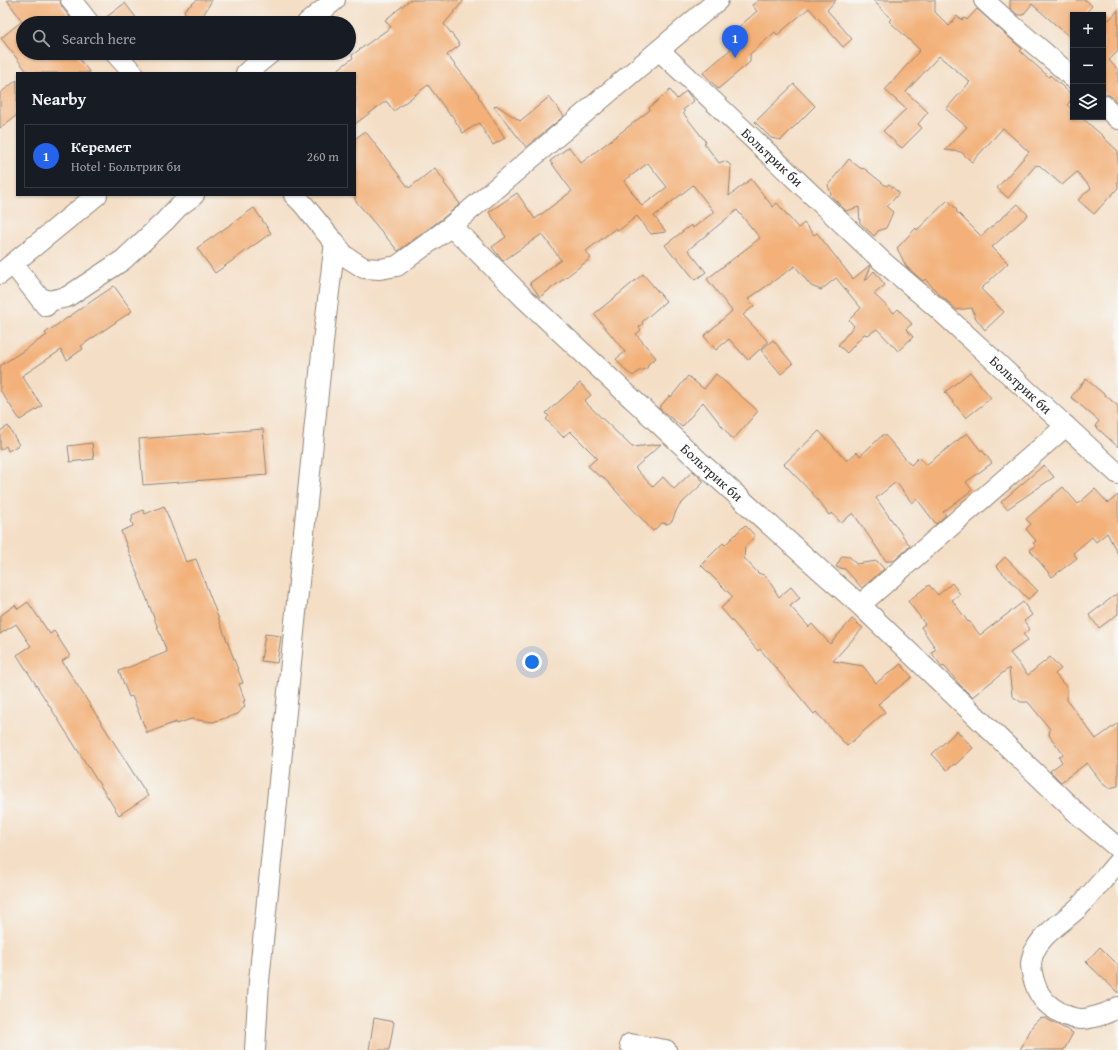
<!DOCTYPE html>
<html lang="en">
<head>
<meta charset="utf-8">
<style>
  body { margin:0; font-family:"Gentium Book Plus",serif; background:#242831; color:#f1f3f6 }
  .controls { position:absolute; right:12px; top:12px; display:grid; overflow:hidden; border-radius:0px; box-shadow:0 1px 3px #0004 }
  .controls button { width:36px; height:36px; display:grid; place-items:center; padding:0; border:0; border-bottom:1px solid #363941; background:#171b24; color:#f1f3f6; font:20px sans-serif }
  .you { position:absolute; left:532px; top:662px; width:14px; height:14px; margin:-10px; border:3px solid #fff; border-radius:50%; background:#1a73e8; box-shadow:0 0 0 6px #1a73e833 }
  .badge { display:grid; place-items:center; width:26px; height:26px; border-radius:50%; background:#2563eb; color:#fff; font-size:13px; font-weight:700 }
  .pin { position:absolute; translate:-50% -33px; filter:drop-shadow(0 1px 2px #0008) }
  .pin::after { content:''; position:absolute; top:21px; width:14px; height:12px; background:inherit; clip-path:polygon(0 0,100% 0,50% 100%) }
  .list { margin:0; padding:0; list-style:none }
  h2 { display:flex; justify-content:space-between; align-items:center; height:52px; margin:0; padding:0 16px; font-size:17px }
  h2 small { font-size:13px; font-weight:400; color:#9ea1a6 }
  .list li { display:grid; grid-template-columns:26px 1fr auto; gap:12px; align-items:center; box-sizing:border-box; height:64px; margin:0 8px 8px; padding:0 8px; border:1px solid #363941; border-radius:0px }
  .list b { display:block; font-size:15px; white-space:nowrap }
  .list p { margin:0; font-size:13px; white-space:nowrap; color:#9ea1a6 }
  .list em { font-size:13px; font-style:normal; color:#9ea1a6 }
  .icon { flex:none; width:22px; height:22px; fill:none; stroke:currentColor; stroke-width:2; stroke-linecap:round; stroke-linejoin:round }
  .map { position:relative; flex:none; width:1118px; height:1050px; overflow:hidden }
  .search { position:absolute; background:#171b24; box-shadow:0 1px 3px #0004; left:16px; top:16px; width:340px; height:44px; display:flex; align-items:center; gap:10px; box-sizing:border-box; padding:0 14px; border-radius:22px; color:#9ea1a6; font-size:15px }
  .panel { position:absolute; background:#171b24; box-shadow:0 1px 3px #0004; left:16px; top:72px; width:340px; height:124px; border-radius:0px }
  .map>svg:first-child { display:block }
  .building { fill:#f3b179; fill-rule:evenodd }
  .lines { fill:none; stroke-linecap:round; stroke-linejoin:round }
  .minor-casing { stroke:#908478; stroke-width:22 }
  .minor { stroke:#fff; stroke-width:20 }
  .labels { text-anchor:middle; dominant-baseline:central; stroke-width:3; stroke-linejoin:round; paint-order:stroke }
  .street-label { font-size:14px; fill:#2b2b2b; stroke:#f6f6f2 }
</style>
</head>
<body>
<div class="map">
<svg width="1118" height="1050" viewBox="0 0 1118 1050">
  <rect width="100%" height="100%" fill="#f6f6f2"/>
  <filter id="ink" filterUnits="userSpaceOnUse"><feTurbulence type="fractalNoise" baseFrequency=".025" numOctaves="2"/><feDisplacementMap in="SourceGraphic" scale="8" xChannelSelector="R" yChannelSelector="G"/><feConvolveMatrix kernelMatrix="1 2 1 2 8 2 1 2 1" color-interpolation-filters="sRGB"/></filter>
  <filter id="wash" filterUnits="userSpaceOnUse"><feTurbulence type="fractalNoise" baseFrequency=".012" numOctaves="4" result="noise"/><feDisplacementMap in="SourceGraphic" scale="16" xChannelSelector="R" yChannelSelector="G"/><feGaussianBlur stdDeviation="0.9" result="paint"/><feColorMatrix in="noise" values="0 0 0 0 0 0 0 0 0 0 0 0 0 0 0 0 0 1.4 0 .05"/><feComposite in="paint" operator="in"/></filter>
  <g filter="url(#wash)">
    <rect width="100%" height="100%" fill="#f4dec5"/>
    <g id="blocks">
      <g class="building">
        <path d="M7 0H60L62 7 70 17 62 23 23 22V53H42L46 58 54 53H75L90 73H28L1 38 22 21Z"/>
        <path d="M197 0H212L200 21H193L191 19 187 18 184 10Z"/>
        <path d="M410 0H464L444 24 460 45 447 55 479 95 478 96 505 138 493 145 479 123 463 133 451 114 450 115 428 85 394 111 386 101 355 124V73H333L353 58 352 55 391 27 385 20Z"/>
        <path d="M759 0H836L827 10 852 39 843 47 809 8 777 35 775 32 750 54V62L718 89 703 73 731 49 723 41 757 11 752 5Z"/>
        <path d="M873 0H935V12L949 26 957 16 962 20 965 18 967 20 977 9 1022 49 1020 51 1049 77 1050 75 1073 96V98L1067 105 1073 110V117H1081L1104 137V138L1118 151V188L1094 214 1078 200 1091 188 1077 172 1062 185 1039 165 1038 166 1036 165 1008 198 997 188 1029 152 1003 128 972 162 961 152 945 150 967 127 946 109 970 82 939 56 906 92 928 112 918 124 922 128 902 148 898 145 883 131 906 109 885 90 920 50 889 21 891 19Z"/>
        <path d="M1010 0H1086L1092 6 1084 15H1073V40L1032 4 1023 15H1018L1010 8Z"/>
        <path d="M125 3 140 23H100V22Z"/>
        <path d="M1118 10V51L1109 60 1118 70V103L1111 96 1106 94H1103V15L1109 20Z"/>
        <path d="M17 80V115L0 128V93Z"/>
        <path d="M794 84 815 106 781 140 771 138 755 122Z"/>
        <path d="M670 90 677 99 686 91 694 101 683 110 685 112 683 113 706 142 704 143 719 163 724 161 728 163 731 166 729 196 751 179 773 207 777 203 798 228 804 223 814 235 817 233 853 279 870 265 871 266 865 281 874 271 885 285 874 294 894 313 898 309 912 324 906 329 913 337 898 351 877 329 868 335 864 334 847 353 838 345 854 326 849 320 861 308 836 278 821 290 811 286 795 266 748 299 754 306 743 315 768 342 748 360 729 339 716 350 704 336 732 311 707 279 760 238 737 210 688 250 706 272 695 280 676 256 674 257 665 245 691 225 693 228 714 212 693 185 654 216 666 232 651 234 637 216 618 231 616 228 586 251 591 258 540 297 530 283 561 260 542 234 503 261 501 259 492 247 506 237 489 212 517 193 535 219 572 191 550 161 569 147 581 163 650 110 649 108ZM648 163 667 187 642 206 624 181Z"/>
        <path d="M549 97 564 116 526 147 494 107 496 105 520 121Z"/>
        <path d="M365 131 409 188 435 168 445 182 444 183 460 204 443 218 398 251 355 200V139Z"/>
        <path d="M849 159 860 168 865 169 886 186 889 184 899 193 887 207 893 212 886 228 878 231 874 236 860 223 859 207 846 211 832 197 828 185Z"/>
        <path d="M948 200 957 210 956 211 981 236 1018 204 1028 215 992 247 1008 263 981 289 1004 312 985 330 975 317 972 308 957 310 940 295 925 279 923 281 909 269 906 266 897 248 916 228 917 230Z"/>
        <path d="M254 208 271 233 215 273 197 248Z"/>
        <path d="M643 274 666 301 642 322 643 324 639 327 641 330 636 334 656 358 649 363 647 368 643 370 639 371 633 376 626 371 616 359 625 352 594 314 619 294Z"/>
        <path d="M114 286 132 311 81 346 83 349 67 360 61 350 22 376 42 406 20 420 0 390V366L47 335 45 333Z"/>
        <path d="M773 340 793 364 781 374 761 350Z"/>
        <path d="M970 372 991 398 966 418 945 392Z"/>
        <path d="M716 374 758 411 733 440 703 402 682 427 659 408 670 395 671 397 688 376 704 389Z"/>
        <path d="M1086 379 1118 406V447L1095 426 1099 421 1071 397Z"/>
        <path d="M580 383 591 395 584 401 632 447 661 444 635 468 653 487 663 477 674 489 693 471 704 482 680 505 677 509 672 521 668 524 662 523 653 531 602 476H599L588 466 597 458 570 431 563 437 546 419 549 416 546 413Z"/>
        <path d="M8 426 19 445 8 451 6 446 0 450V431Z"/>
        <path d="M263 429 267 475 143 485 139 439Z"/>
        <path d="M819 431 847 461 857 452 860 456 884 434 911 465 919 457 926 465 967 433 981 451 982 450 992 463 966 482 972 490 943 512 946 515 936 524 917 499 912 503 896 482 876 498 910 546 894 561H886L853 513 841 523 832 513 829 515 812 493 784 464Z"/>
        <path d="M92 443 94 459 70 462 68 446Z"/>
        <path d="M1044 465 1054 477 1007 509 1001 502Z"/>
        <path d="M1063 487 1078 504 1095 489 1108 503 1118 495V554L1107 533 1096 542 1092 537 1073 553 1077 558 1052 577 1030 550 1036 546 1033 543 1036 541 1026 529 1031 524 1026 519Z"/>
        <path d="M164 506 186 562 196 559 243 683 239 684 245 701H243L245 706 238 714 213 722 191 719 177 724 176 722 147 733 132 696 129 697 119 671 167 652 121 531 133 526 131 520 133 519 132 515 143 510 145 514Z"/>
        <path d="M745 525 755 536 745 547 744 558 758 573 764 575 768 579 779 597 791 587 800 598 790 606 809 627 812 624 830 644 852 619 863 628 833 661 863 666 876 683 901 664 912 677 878 704 885 712 847 746 816 712 814 714 760 649 758 651 721 608 733 597 701 565 723 543 725 545Z"/>
        <path d="M842 556 850 557 856 564 877 561 884 569 862 588 845 569 836 567Z"/>
        <path d="M1005 557 1038 591 1028 599 996 566Z"/>
        <path d="M952 583 960 594 952 600 968 622 969 621 980 635 1023 602 1032 615 1024 621 1030 629 1023 634 1028 640 1010 653 1028 675 1050 657 1061 669 1055 674 1067 688V700L1096 739 1118 723V786L1109 788 1104 785 1087 763 1061 782 1050 771 1062 762 1059 757 1063 754 1049 735 1050 729 1028 702H1021L1012 696 1009 668 972 697 960 685 944 666 942 667 931 652 936 649 921 627 925 624 908 601 929 585 938 595Z"/>
        <path d="M1118 593V614L1099 628 1089 615Z"/>
        <path d="M28 602 50 634 54 631 70 656 62 661 148 796 119 815 17 655 31 646 16 624 0 634V616L15 605 18 609Z"/>
        <path d="M265 634 281 636 277 663 261 661Z"/>
        <path d="M957 731 973 748 955 765 954 764 947 770 932 754Z"/>
        <path d="M1100 947 1118 965V993L1086 962Z"/>
        <path d="M374 1018 394 1022 389 1050H369Z"/>
        <path d="M1045 1018 1073 1033 1064 1050H1020L1033 1025 1039 1019Z"/>
      </g>
    </g>
  </g>
  <g filter="url(#ink)">
    <use href="#blocks" fill-opacity="0" stroke="#908478" stroke-width="1"/>
    <g class="lines">
      <defs>
        <g id="minor">
          <path d="M71 0 89 23"/>
          <path d="M984 0C1012 27 1044 51 1073 78"/>
          <path d="M307 23 335 0"/>
          <path id="s1" d="M659 50 882 261 937 308 1118 474"/>
          <path d="M115 53 133 73"/>
          <path d="M246 73 271 53"/>
          <path d="M1103 105 1118 119"/>
          <path d="M294 195 303 204 345 256 364 268 380 269 397 266 450 227 718 0"/>
          <path id="s2" d="M450 227 465 239 525 299 700 462 820 570 860 605 1079 815 1118 848"/>
          <path d="M13 264 46 306"/>
          <path d="M0 274 97 195"/>
          <path d="M39 297 49 301 67 297 123 260 165 221 178 207 194 195"/>
          <path d="M860 605 1066 426"/>
          <path d="M1118 862C1105 877 1092 894 1078 908 1061 924 1034 938 1031 963 1031 969 1033 978 1035 984 1040 999 1049 1007 1063 1014 1078 1022 1089 1019 1104 1014 1109 1012 1114 1010 1118 1007"/>
          <path d="M630 1044 666 1050"/>
          <path d="M255 1050 259 981 324 333 335 242"/>
        </g>
      </defs>
      <use href="#minor" class="minor-casing"/>
      <use href="#minor" class="minor"/>
    </g>
  </g>
  <g class="labels">
    <g class="street-label">
      <text stroke="none"><textPath href="#s1" startOffset="156">Больтрик би</textPath></text>
      <text stroke="none"><textPath href="#s1" startOffset="493">Больтрик би</textPath></text>
      <text stroke="none"><textPath href="#s2" startOffset="359">Больтрик би</textPath></text>
    </g>
  </g>
</svg>
<div class="controls">
<button>+</button>
<button>−</button>
<button><svg class="icon" aria-label="layers" viewBox="0 0 24 24"><path d="M12 4l9 5-9 5-9-5zM3 14l9 5 9-5"/></svg></button>
</div>
<div class="you"></div>
<div class="pin badge" style="left:735px;top:58px">1</div>
<div class="search"><svg class="icon" aria-label="search" viewBox="0 0 24 24"><circle cx="10" cy="10" r="6"/><path d="M15 15l6 6"/></svg>Search here</div>
<section class="panel">
<h2>Nearby<small></small></h2>
<ul class="list">
<li><span class="badge">1</span><div><b>Керемет</b><p>Hotel · Больтрик би</p></div><em>260 m</em></li>
</ul>
</section>
</div>
</body>
</html>
